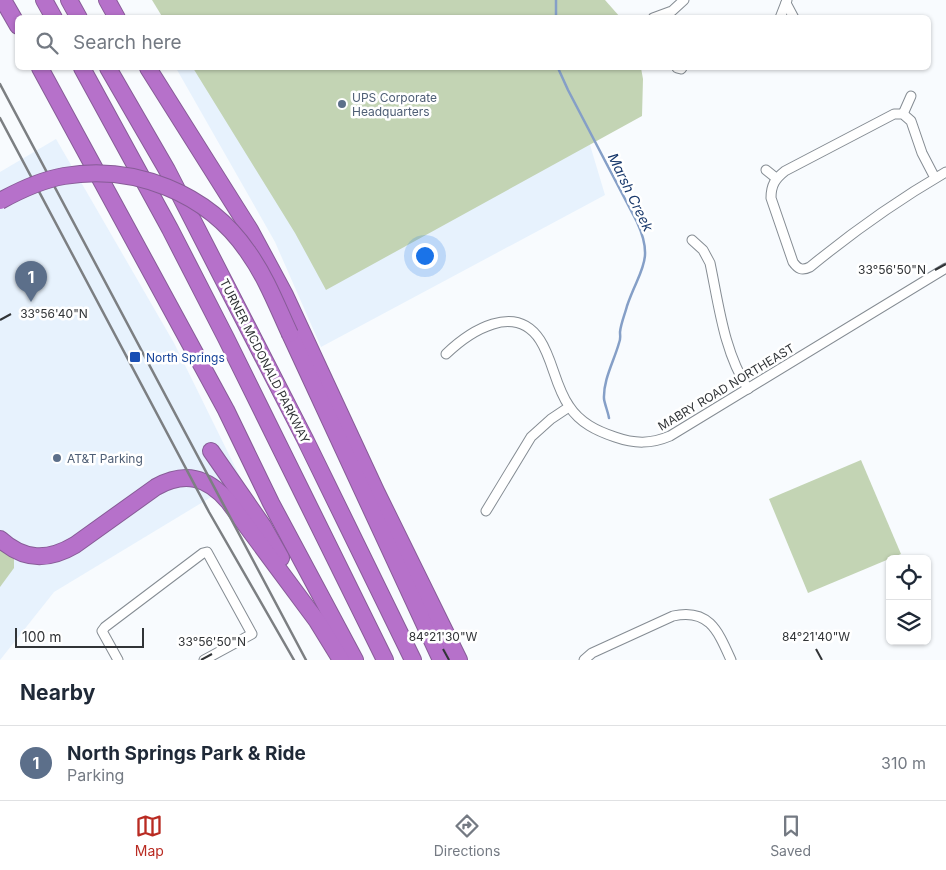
<!DOCTYPE html>
<html lang="en">
<head>
<meta charset="utf-8">
<style>
  body { margin:0; font-family:Inter,sans-serif; background:#f6f6f7; color:#1f2937 }
  .controls { position:absolute; right:15px; bottom:15px; display:grid; overflow:hidden; border-radius:8px; box-shadow:0 1px 4px #0004 }
  .controls button { width:45px; height:45px; display:grid; place-items:center; padding:0; border:0; border-bottom:1px solid #e0e1e3; background:#fff; color:#1f2937; font:25px sans-serif }
  .scale { position:absolute; left:15px; bottom:12px; width:129px; box-sizing:border-box; padding-left:5px; border:2px solid #313437; border-top:0; font-size:14px; line-height:18px; white-space:nowrap; color:#313437; -webkit-text-stroke:4px #fff; paint-order:stroke }
  .you { position:absolute; left:424px; top:255px; width:18px; height:18px; margin:-12px; border:4px solid #fff; border-radius:50%; background:#1a73e8; box-shadow:0 0 0 8px #1a73e833 }
  .badge { display:grid; place-items:center; width:32px; height:32px; border-radius:50%; background:#b92b22; color:#fff; font-size:16px; font-weight:700 }
  .pin { position:absolute; translate:-50% -41px; filter:drop-shadow(0 1px 2px #0008) }
  .pin::after { content:''; position:absolute; top:26px; width:18px; height:15px; background:inherit; clip-path:polygon(0 0,100% 0,50% 100%) }
  .list { margin:0; padding:0; list-style:none }
  h2 { display:flex; justify-content:space-between; align-items:center; height:65px; margin:0; padding:0 20px; font-size:21px }
  h2 small { font-size:16px; font-weight:400; color:#747a83 }
  .list li { display:grid; grid-template-columns:32px 1fr auto; gap:15px; align-items:center; box-sizing:border-box; height:75px; padding:0 20px; border-top:1px solid #e0e1e3 }
  .list b { display:block; font-size:19px; white-space:nowrap }
  .list p { margin:0; font-size:16px; white-space:nowrap; color:#747a83 }
  .list em { font-size:16px; font-style:normal; color:#747a83 }
  .icon { flex:none; width:28px; height:28px; fill:none; stroke:currentColor; stroke-width:2; stroke-linecap:round; stroke-linejoin:round }
  .map { position:relative; flex:none; width:946px; height:660px; overflow:hidden }
  .search { position:absolute; background:#fff; box-shadow:0 1px 4px #0004; left:15px; right:15px; top:15px; height:55px; display:flex; align-items:center; gap:12px; box-sizing:border-box; padding:0 18px; border-radius:8px; color:#747a83; font-size:19px }
  .sheet { height:140px; background:#fff }
  nav { display:flex; justify-content:space-around; align-items:center; box-sizing:border-box; height:70px; border-top:1px solid #e0e1e3; background:#fff; font-size:14px; color:#747a83 }
  nav a { display:grid; justify-items:center; gap:2px }
  nav .on { color:#b92b22 }
  .map>svg:first-child { display:block }
  .built { fill:#e7f2fd }
  .green { fill:#c3d4b4 }
  .lines { fill:none; stroke-linecap:round; stroke-linejoin:round }
  .stream { stroke:#859fc7; stroke-width:2.5 }
  .minor-casing { stroke:#858c93; stroke-width:11 }
  .motorway-casing { stroke:#875c97; stroke-width:18 }
  .minor { stroke:#fff; stroke-width:9 }
  .motorway { stroke:#b671ca; stroke-width:16 }
  .rail { stroke:#7c7f82; stroke-width:2.5 }
  .motorway-bridge-casing { stroke:#875c97; stroke-width:18; stroke-linecap:butt }
  .motorway-bridge { stroke:#b671ca; stroke-width:16 }
  .ticks { fill:none; stroke:#313437; stroke-width:2 }
  .service-dot { fill:#5c6f8a; stroke:#fff; stroke-width:2 }
  .transit-dot { fill:#1a4fb4; stroke:#fff; stroke-width:2 }
  .labels { text-anchor:middle; dominant-baseline:central; stroke-width:5; stroke-linejoin:round; paint-order:stroke }
  .service-label { font-size:12px; fill:#4e5e75; stroke:#fff; text-anchor:start }
  .transit-label { font-size:12px; fill:#164399; stroke:#fff; text-anchor:start }
  .street-label { font-size:12px; fill:#313437; stroke:#fff }
  .water-label { font-size:14px; font-style:italic; fill:#18386b; stroke:#fff }
  .ticks-label { font-size:12px; text-anchor:middle; fill:#313437; stroke:#fff; stroke-width:5; stroke-linejoin:round; paint-order:stroke }
</style>
</head>
<body>
<div class="map">
<svg width="946" height="660" viewBox="0 0 946 660">
  <rect width="100%" height="100%" fill="#f8fbfe"/>
  <g class="built">
    <path d="M176 68H567L605 195 321 347 275 242Z"/>
    <path d="M56 139 174 343 241 479 54 592 0 660V172Z"/>
  </g>
  <g class="green">
    <path d="M152 0H605L620 17 163 18Z"/>
    <path d="M193 68H641L643 79 642 116 326 290 295 233Z"/>
    <path d="M861 460 901 554 808 593 769 499Z"/>
    <path d="M0 544 14 559V568L0 587Z"/>
  </g>
  <g class="lines">
    <g class="stream">
      <path d="M556 18V0"/>
      <path d="M558 68 568 90 637 222C655 261 639 270 627 306 625 314 621 323 620 332 620 336 621 339 619 343 614 361 603 380 604 399 605 405 608 412 609 418"/>
    </g>
    <defs>
      <g id="minor">
        <path d="M786 3 794 18"/>
        <path d="M653 18 672 11 684 0"/>
        <path d="M780 18 787 0"/>
        <path d="M677 68 681 69 682 68"/>
        <path d="M903 114 911 96"/>
        <path d="M766 170 776 178"/>
        <path d="M935 178 922 153 911 121 903 114H894L785 171C775 179 771 185 771 198L793 262C798 269 802 271 810 267 854 231 896 201 946 172"/>
        <path d="M692 240 703 250 710 263C719 306 724 352 748 389"/>
        <path d="M446 354C470 331 515 302 540 340 553 360 555 386 569 406 580 423 597 431 615 437 635 444 651 444 670 436L946 268"/>
        <path d="M486 511 531 437 551 419 569 407"/>
        <path d="M118 660 102 631 105 627 203 553 207 552 252 634 204 660"/>
        <path d="M584 660 592 653 673 616C709 608 718 631 731 660"/>
      </g>
      <g id="motorway">
        <path d="M3 0 18 26"/>
        <path d="M44 0 54 18"/>
        <path d="M69 0 79 18"/>
        <path d="M107 0 117 18"/>
        <path d="M40 68 226 410 271 503 355 660"/>
        <path d="M82 68 170 229 226 338 385 660"/>
        <path d="M108 68 167 170 305 439 413 660"/>
        <path d="M148 68 250 230 285 295 376 491 459 660"/>
        <path d="M290 334 441 660"/>
        <path d="M211 451 263 526 281 558"/>
        <path d="M0 539C24 561 48 561 75 545L156 487C185 471 207 477 228 501L317 621 341 660"/>
      </g>
    </defs>
    <use href="#minor" class="minor-casing"/>
    <use href="#motorway" class="motorway-casing"/>
    <use href="#minor" class="minor"/>
    <use href="#motorway" class="motorway"/>
    <g class="rail">
      <path d="M0 84 306 660"/>
      <path d="M0 118 209 512 294 660"/>
    </g>
    <defs>
      <path id="motorway-bridge" d="M0 201C20 190 41 180 64 176 134 164 208 193 248 252 266 277 277 306 290 334"/>
    </defs>
    <use href="#motorway-bridge" class="motorway-bridge-casing"/>
    <use href="#motorway-bridge" class="motorway-bridge"/>
  </g>
  <path class="ticks" d="M935 270 946 264M0 320 11 314M443 649 449 660M816 649 822 660M201 660 212 654"/>
  <g class="service-dot">
    <circle cx="342" cy="104" r="5"/>
    <circle cx="57" cy="458" r="5"/>
  </g>
  <rect class="transit-dot" x="129" y="351" width="12" height="12" rx="2.5"/>
  <g class="labels">
    <g class="service-label">
      <text x="352" y="97">UPS Corporate<tspan x="352" dy="14">Headquarters</tspan></text>
      <text x="67" y="458">AT&amp;T Parking</text>
    </g>
    <g class="transit-label">
      <text x="146" y="357">North Springs</text>
    </g>
    <g class="street-label">
      <text transform="translate(265 361) rotate(63)">TURNER MCDONALD PARKWAY</text>
      <text transform="translate(726 387) rotate(-31)">MABRY ROAD NORTHEAST</text>
    </g>
    <g class="water-label">
      <text transform="translate(631 192) rotate(64)">Marsh Creek</text>
    </g>
  </g>
  <g class="ticks-label">
    <text x="892" y="274">33°56'50"N</text>
    <text x="54" y="318">33°56'40"N</text>
    <text x="443" y="641">84°21'30"W</text>
    <text x="816" y="641">84°21'40"W</text>
    <text x="212" y="646">33°56'50"N</text>
  </g>
</svg>
<div class="controls">
<button><svg class="icon" aria-label="locate" viewBox="0 0 24 24"><circle cx="12" cy="12" r="6"/><path d="M12 2v4M12 18v4M2 12h4M18 12h4"/></svg></button>
<button><svg class="icon" aria-label="layers" viewBox="0 0 24 24"><path d="M12 4l9 5-9 5-9-5zM3 14l9 5 9-5"/></svg></button>
</div>
<div class="scale">100 m</div>
<div class="you"></div>
<div class="pin badge" style="left:31px;top:302px;background:#5c6f8a">1</div>
<div class="search"><svg class="icon" aria-label="search" viewBox="0 0 24 24"><circle cx="10" cy="10" r="6"/><path d="M15 15l6 6"/></svg>Search here</div>
</div>
<section class="sheet">
<h2>Nearby<small></small></h2>
<ul class="list">
<li><span class="badge" style="background:#5c6f8a">1</span><div><b>North Springs Park &amp; Ride</b><p>Parking</p></div><em>310 m</em></li>
</ul>
</section>
<nav>
<a class="on"><svg class="icon" aria-label="map" viewBox="0 0 24 24"><path d="M3 6l6-2 6 2 6-2v14l-6 2-6-2-6 2zM9 4v14M15 6v14"/></svg>Map</a>
<a><svg class="icon" aria-label="directions" viewBox="0 0 24 24"><path d="M12 3l9 9-9 9-9-9zM9 14v-3h6M13 9l2 2-2 2"/></svg>Directions</a>
<a><svg class="icon" aria-label="saved" viewBox="0 0 24 24"><path d="M7 4h10v16l-5-4-5 4z"/></svg>Saved</a>
</nav>
</body>
</html>
